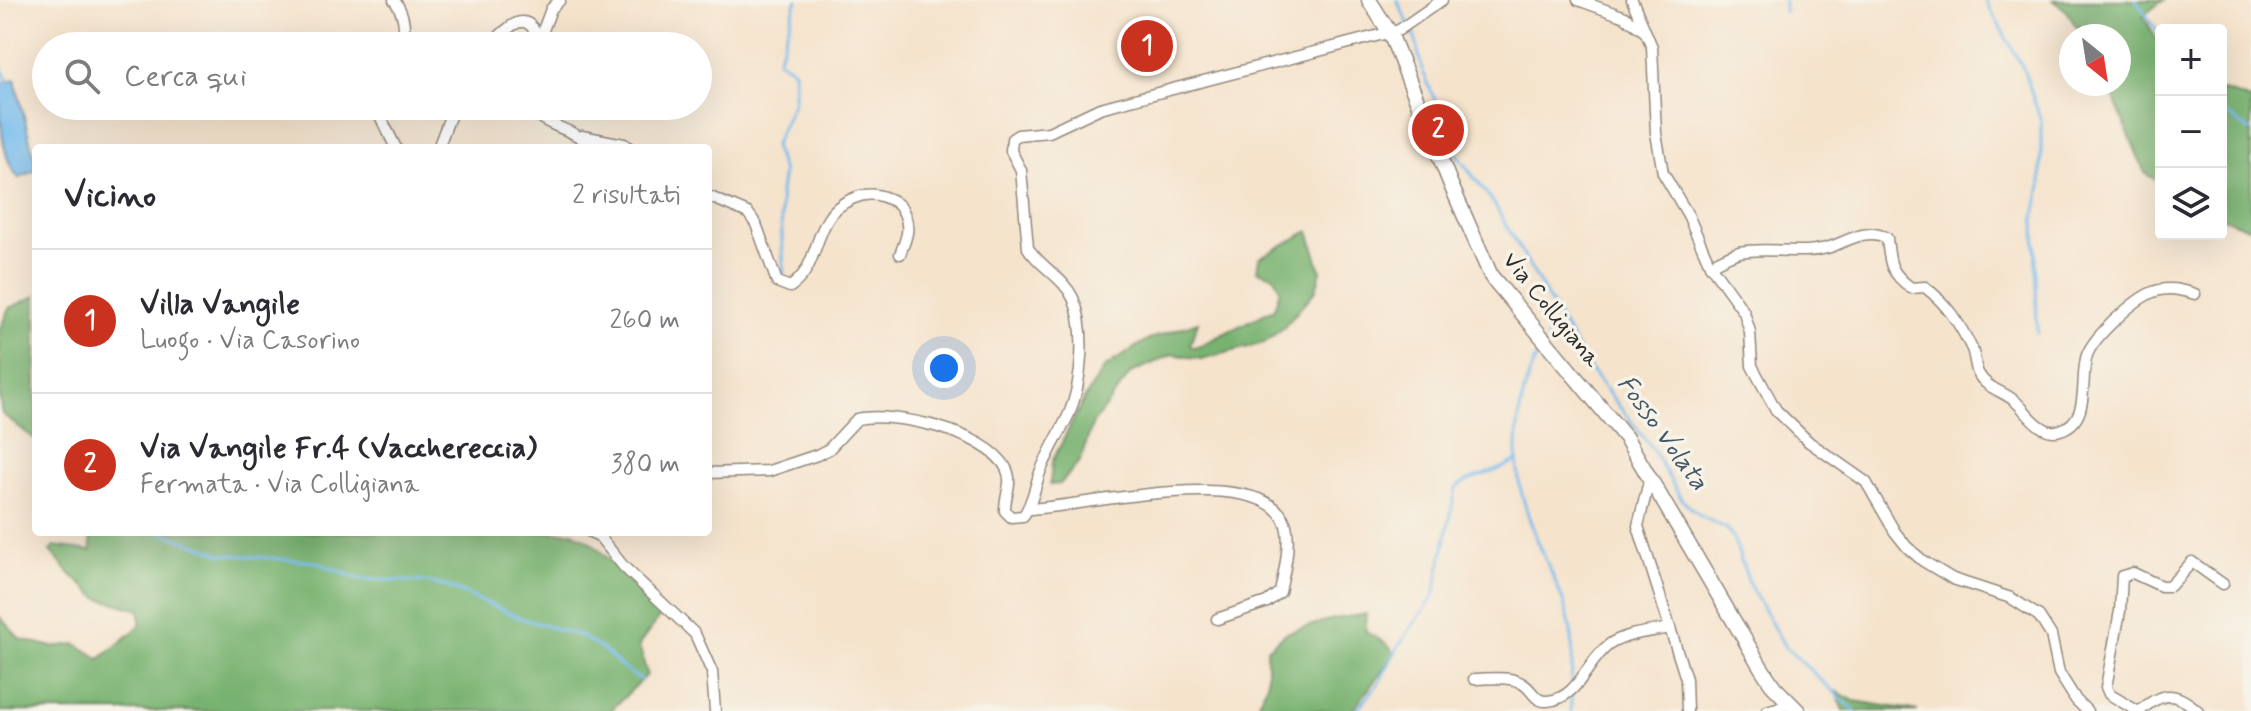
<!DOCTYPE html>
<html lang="it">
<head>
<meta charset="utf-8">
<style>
  body { margin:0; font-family:Mynerve,sans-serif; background:#f2f2f3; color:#2b2b33 }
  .controls { position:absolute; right:24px; top:24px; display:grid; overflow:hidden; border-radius:8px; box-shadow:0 8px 32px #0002 }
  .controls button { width:72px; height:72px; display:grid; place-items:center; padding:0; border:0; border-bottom:2px solid #e1e1e2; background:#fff; color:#2b2b33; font:40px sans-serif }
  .compass { position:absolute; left:2059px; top:24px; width:72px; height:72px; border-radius:50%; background:#fff; box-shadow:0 8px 32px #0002; rotate:150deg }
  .you { position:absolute; left:944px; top:368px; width:28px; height:28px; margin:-20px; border:6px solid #fff; border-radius:50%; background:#1a73e8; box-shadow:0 0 0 12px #1a73e833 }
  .badge { display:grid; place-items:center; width:52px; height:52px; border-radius:50%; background:#c8321e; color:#fff; font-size:26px; font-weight:700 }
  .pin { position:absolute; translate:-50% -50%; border:4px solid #fff; box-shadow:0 2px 8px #0006 }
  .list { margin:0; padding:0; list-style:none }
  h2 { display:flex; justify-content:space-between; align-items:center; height:104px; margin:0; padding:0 32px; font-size:34px }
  h2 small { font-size:26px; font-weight:400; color:#7c7c81 }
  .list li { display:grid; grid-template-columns:52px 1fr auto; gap:24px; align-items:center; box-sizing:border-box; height:144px; padding:0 32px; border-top:2px solid #e1e1e2 }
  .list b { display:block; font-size:30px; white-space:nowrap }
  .list p { margin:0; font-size:26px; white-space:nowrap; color:#7c7c81 }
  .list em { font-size:26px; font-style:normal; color:#7c7c81 }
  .icon { flex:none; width:44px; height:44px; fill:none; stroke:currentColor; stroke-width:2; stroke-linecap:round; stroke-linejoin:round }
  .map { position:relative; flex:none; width:2251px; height:711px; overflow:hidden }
  .search { position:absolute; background:#fff; box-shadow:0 8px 32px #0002; left:32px; top:32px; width:680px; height:88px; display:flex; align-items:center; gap:20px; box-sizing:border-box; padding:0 28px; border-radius:44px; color:#7c7c81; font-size:30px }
  .panel { position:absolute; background:#fff; box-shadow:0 8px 32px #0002; left:32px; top:144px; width:680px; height:392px; border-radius:8px }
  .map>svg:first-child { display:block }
  .forest { fill:#78b270; stroke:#526e4e; stroke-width:2 }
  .water { fill:#76bbed; stroke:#50738c; stroke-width:2 }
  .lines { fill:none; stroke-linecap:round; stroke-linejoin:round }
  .stream { stroke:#76bbed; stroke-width:3 }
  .minor-casing { stroke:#90877c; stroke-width:13 }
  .tertiary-casing { stroke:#90877c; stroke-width:17 }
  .minor { stroke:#fff; stroke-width:10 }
  .tertiary { stroke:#fff; stroke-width:14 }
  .labels { text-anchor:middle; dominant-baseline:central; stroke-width:7; stroke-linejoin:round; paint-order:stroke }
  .street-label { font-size:24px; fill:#2b2b2b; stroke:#f7f3e8 }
  .water-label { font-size:26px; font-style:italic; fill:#425665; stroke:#f7f3e8 }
</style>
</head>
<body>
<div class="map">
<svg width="2251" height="711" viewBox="0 0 2251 711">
  <rect width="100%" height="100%" fill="#f7f3e8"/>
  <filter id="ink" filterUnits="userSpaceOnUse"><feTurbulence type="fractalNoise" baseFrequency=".0125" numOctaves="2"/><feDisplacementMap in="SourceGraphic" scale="16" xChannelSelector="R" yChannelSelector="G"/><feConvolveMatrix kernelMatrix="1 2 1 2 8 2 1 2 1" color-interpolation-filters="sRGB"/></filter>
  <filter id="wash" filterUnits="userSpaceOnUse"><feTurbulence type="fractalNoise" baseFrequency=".006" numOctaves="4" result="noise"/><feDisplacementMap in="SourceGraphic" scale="32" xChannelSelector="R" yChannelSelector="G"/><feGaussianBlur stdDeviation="1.8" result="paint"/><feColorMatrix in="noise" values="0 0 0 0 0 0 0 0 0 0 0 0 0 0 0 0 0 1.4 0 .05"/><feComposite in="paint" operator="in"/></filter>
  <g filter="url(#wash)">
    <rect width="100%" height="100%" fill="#f5e3cc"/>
    <g class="forest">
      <path d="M2053 0H2164L2143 15 2161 47V183L2145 173 2108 84H2119V36H2082L2066 10Z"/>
      <path d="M2221 90 2251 100V229L2221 217Z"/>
      <path d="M1309 231 1321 271 1316 290 1284 327 1264 343 1201 359 1173 354 1131 373 1093 423 1080 461 1060 484 1050 485 1052 462 1084 399 1105 367 1147 340 1198 322 1190 345 1195 348 1274 309 1280 290 1274 276 1257 271 1259 258Z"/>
      <path d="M36 296V440L2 414 0 402V328L9 308Z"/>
      <path d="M90 532H573L591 542 663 612 639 645 647 675 610 711H0V617L20 639 53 647 76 644 100 659 140 626V610L98 598 72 576 50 551 54 546 91 551Z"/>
      <path d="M1366 614V632L1387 644 1395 654 1352 711H1254L1267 685V649L1286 633 1329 620Z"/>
      <path d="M1837 692 1854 701 1918 711H1843Z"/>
    </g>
    <path class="water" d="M15 79 36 165V170L19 178C0 159 0 114 0 84Z"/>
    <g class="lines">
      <g class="stream">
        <path d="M1397 0 1415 38 1422 69 1459 158 1493 202 1560 319 1547 338"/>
        <path d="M1985 0 2023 68 2041 121V185L2035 216 2037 333"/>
        <path d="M2136 0 2161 36"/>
        <path d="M1784 12V0"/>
        <path d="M0 64 8 83"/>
        <path d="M2221 111 2251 131"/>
        <path d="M784 280 780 192 783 172 774 146 794 101V70L778 60 797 0"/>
        <path d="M1560 320 1592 372 1650 445 1682 500 1699 515 1727 529 1733 537 1750 586 1785 647 1855 711"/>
        <path d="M1543 345C1520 383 1513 437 1519 481 1522 499 1529 518 1535 534 1548 569 1568 601 1572 638 1574 654 1571 671 1571 687"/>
        <path d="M161 532 222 554 315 562 360 579 427 582 449 587 523 619 581 636 605 651 625 670 642 680"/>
        <path d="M1571 695V711"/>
        <path d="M1356 711 1379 683 1399 645 1434 596 1456 488C1467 476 1499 474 1518 459"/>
      </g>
    </g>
  </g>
  <g filter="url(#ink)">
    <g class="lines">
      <defs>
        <g id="minor">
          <path d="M394 0C404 13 408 31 399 46"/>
          <path d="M1578 0 1625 17 1644 31"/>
          <path d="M1632 0 1652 47 1656 133 1663 173 1688 215 1710 265 1744 312 1750 332 1752 366 1776 410 1809 442 1866 482 1895 532 1907 547 1923 561 1953 579 2011 598 2039 616 2051 635 2059 673 2076 700 2087 711"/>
          <path d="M539 41 551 9 560 0"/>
          <path d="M489 46C509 27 529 3 540 46"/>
          <path d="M375 106 396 148"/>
          <path d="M529 106C542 128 576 127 592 148"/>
          <path d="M582 136 624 144 630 148"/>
          <path d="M438 148 454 106"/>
          <path d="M708 196 748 213 756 224 777 282 790 287C815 270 813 243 828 219 837 203 863 190 881 196 891 199 900 203 904 213 911 229 906 239 900 254"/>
          <path d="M1710 265C1720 260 1729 255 1739 252 1771 246 1802 257 1833 246 1851 239 1868 228 1887 238 1890 264 1889 271 1911 288L1925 287C1947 304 1960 324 1972 349 1975 357 1975 366 1978 373 1986 389 2004 391 2016 402 2025 410 2032 422 2043 428 2048 431 2055 432 2060 430 2092 421 2079 378 2087 355 2094 336 2135 299 2153 292 2167 286 2181 290 2195 294"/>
          <path d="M708 473 769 471 817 455 829 449 857 419C894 411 987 432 1006 468 1014 483 1004 496 1005 511L1011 517 1023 516C1033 504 1035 484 1041 470 1049 451 1060 433 1069 414 1082 383 1087 329 1073 298 1063 277 1040 267 1028 248L1021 170 1011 151 1012 139 1018 135 1049 132 1100 108 1399 30 1442 0"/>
          <path d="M1650 477 1638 526 1686 679 1687 711"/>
          <path d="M1028 509C1077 508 1267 460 1286 525 1291 544 1284 573 1280 592L1267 602 1217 619"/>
          <path d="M590 532 599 536 624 567 695 634 712 672 715 711"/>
          <path d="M1474 679C1489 679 1510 675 1523 684 1532 689 1535 702 1547 701 1579 699 1587 660 1610 644 1627 633 1650 632 1670 628"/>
          <path d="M1767 711 1791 704"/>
          <path d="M2137 711 2109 694 2106 687 2120 611 2122 576 2133 573 2161 586H2170L2192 562 2223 584"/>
          <path d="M2140 711C2162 691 2176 691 2198 711"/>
        </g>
        <path id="tertiary" d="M1369 0 1390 33 1451 185 1491 276 1626 438 1762 669 1774 687 1798 711"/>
      </defs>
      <use href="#minor" class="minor-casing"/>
      <use href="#tertiary" class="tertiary-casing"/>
      <use href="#minor" class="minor"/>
      <use href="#tertiary" class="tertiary"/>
    </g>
  </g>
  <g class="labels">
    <g class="street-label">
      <text transform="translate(1551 310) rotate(51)">Via Colligiana</text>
    </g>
    <g class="water-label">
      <text transform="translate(1662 433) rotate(54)">Fosso Volata</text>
    </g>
  </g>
</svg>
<div class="controls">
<button>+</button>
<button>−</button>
<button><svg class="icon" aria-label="layers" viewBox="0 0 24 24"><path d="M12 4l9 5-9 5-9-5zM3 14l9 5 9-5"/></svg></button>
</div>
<svg class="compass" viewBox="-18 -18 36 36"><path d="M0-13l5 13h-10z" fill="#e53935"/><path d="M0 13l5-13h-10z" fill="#7c7c81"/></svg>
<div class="you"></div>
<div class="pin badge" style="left:1147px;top:46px">1</div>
<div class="pin badge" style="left:1438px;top:130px">2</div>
<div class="search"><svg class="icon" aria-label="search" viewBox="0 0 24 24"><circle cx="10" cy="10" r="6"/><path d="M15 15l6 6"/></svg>Cerca qui</div>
<section class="panel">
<h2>Vicino<small>2 risultati</small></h2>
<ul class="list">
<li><span class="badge">1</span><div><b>Villa Vangile</b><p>Luogo · Via Casorino</p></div><em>260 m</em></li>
<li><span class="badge">2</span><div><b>Via Vangile Fr.4 (Vacchereccia)</b><p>Fermata · Via Colligiana</p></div><em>380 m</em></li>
</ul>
</section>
</div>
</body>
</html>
